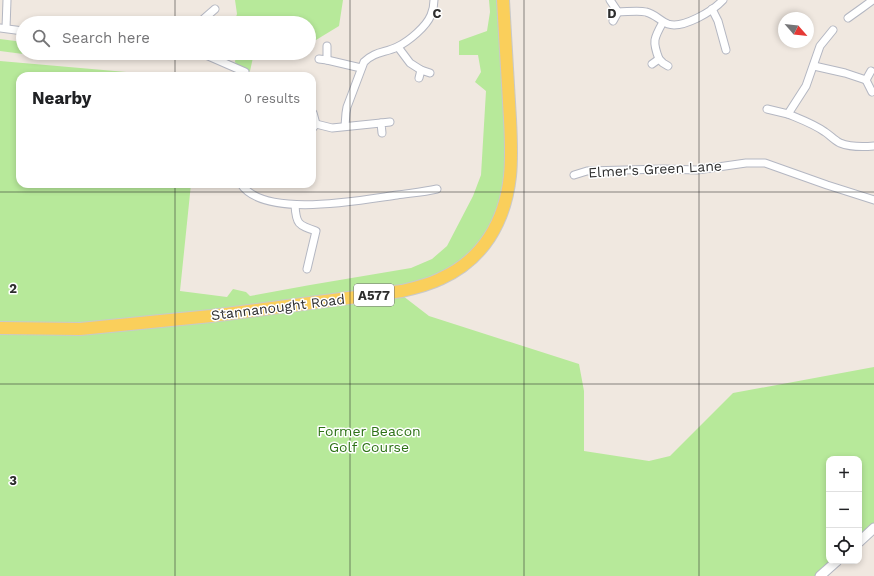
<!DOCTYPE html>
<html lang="en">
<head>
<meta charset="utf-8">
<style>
  body { margin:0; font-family:"Work Sans",sans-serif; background:#f6f6f6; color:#202124 }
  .controls { position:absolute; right:12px; bottom:12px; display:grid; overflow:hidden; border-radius:8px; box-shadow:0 2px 6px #0003 }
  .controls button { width:36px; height:36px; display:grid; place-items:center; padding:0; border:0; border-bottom:1px solid #e0e0e0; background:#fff; color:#202124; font:20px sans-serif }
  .compass { position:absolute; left:778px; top:12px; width:36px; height:36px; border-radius:50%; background:#fff; box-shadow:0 2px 6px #0003; rotate:118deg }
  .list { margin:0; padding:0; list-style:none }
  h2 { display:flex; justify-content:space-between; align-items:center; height:52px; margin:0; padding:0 16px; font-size:17px }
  h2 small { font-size:13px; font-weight:400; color:#757577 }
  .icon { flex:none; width:22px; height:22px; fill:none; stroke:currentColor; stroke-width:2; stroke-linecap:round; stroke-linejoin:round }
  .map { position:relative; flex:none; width:874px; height:576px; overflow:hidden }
  .search { position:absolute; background:#fff; box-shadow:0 2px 6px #0003; left:16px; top:16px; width:300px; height:44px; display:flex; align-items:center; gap:10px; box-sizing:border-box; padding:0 14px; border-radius:22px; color:#757577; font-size:15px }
  .panel { position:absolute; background:#fff; box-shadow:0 2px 6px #0003; left:16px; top:72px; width:300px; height:116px; border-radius:12px }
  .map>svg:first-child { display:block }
  .green { fill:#b7e99a }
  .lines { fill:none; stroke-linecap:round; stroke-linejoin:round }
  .minor-casing { stroke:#b4b7c2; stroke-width:9 }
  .tertiary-casing { stroke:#b4b7c2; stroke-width:11 }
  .primary-casing { stroke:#c9c9c9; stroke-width:14 }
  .minor { stroke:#fff; stroke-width:7 }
  .tertiary { stroke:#fff; stroke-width:9 }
  .primary { stroke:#facf5b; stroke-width:12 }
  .grid { fill:none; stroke:#2e2e2e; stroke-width:1; stroke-opacity:0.55 }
  .labels { text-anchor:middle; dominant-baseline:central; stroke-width:3; stroke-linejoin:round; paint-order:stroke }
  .shield { fill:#fff; stroke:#6d6d6d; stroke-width:1 }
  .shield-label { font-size:13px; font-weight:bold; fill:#2e2e2e }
  .street-label { font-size:14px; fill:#2e2e2e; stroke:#fff }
  .park-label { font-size:14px; fill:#2d7216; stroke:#fff }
  .grid-label { font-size:13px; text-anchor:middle; font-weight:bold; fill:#2e2e2e; stroke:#fff; stroke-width:3; stroke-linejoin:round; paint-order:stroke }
</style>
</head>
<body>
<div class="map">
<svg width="874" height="576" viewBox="0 0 874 576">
  <rect width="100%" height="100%" fill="#f0e8e0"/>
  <g class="green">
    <path d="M235 0H343L339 26 316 40H309V23H234L237 14Z"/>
    <path d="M489 0H497L504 88 507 159 497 215 475 253 439 278 191 323 307 310 403 296 429 316 579 364 584 391V451L649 461 670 456 733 393 874 367V528L859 542V459H829V561H837L820 576H0V61L172 76H20V184H191L180 291 227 297 233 289 246 292 250 296 310 285 411 268 432 259 447 246 473 196 481 175 486 91 475 82 481 72 478 55H459V41L487 31 490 12Z"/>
    <path d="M0 39 23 42V54L0 51Z"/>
    <path d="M236 53H254L250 71 240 69 235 62Z"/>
  </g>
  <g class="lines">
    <defs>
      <g id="minor">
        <path d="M610 0 618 12C627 12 638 10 646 12 655 14 660 21 668 24 683 29 713 11 723 0"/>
        <path d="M712 9 718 21 726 50"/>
        <path d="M848 18 862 8 873 0"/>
        <path d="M613 21 618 12"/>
        <path d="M199 23 215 9"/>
        <path d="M0 28 23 31"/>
        <path d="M6 28 7 0"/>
        <path d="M398 47 410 63 421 70"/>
        <path d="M193 53 206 55 245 72 244 76"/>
        <path d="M319 59 327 60V46"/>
        <path d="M659 59C652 41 654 38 663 22"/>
        <path d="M327 60 361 68"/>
        <path d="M652 64 659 59 663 63 668 66"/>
        <path d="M814 66 845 73 866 80"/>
        <path d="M871 71 866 80 872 92"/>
        <path d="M419 78 421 70 430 73"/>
        <path d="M767 109 788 114 806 86 820 46 833 30"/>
        <path d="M788 114C800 119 814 124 825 132 830 135 834 140 840 143 850 147 863 147 874 146"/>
        <path d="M316 124 332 128 381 123"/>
        <path d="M345 126 346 113 347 107 364 62C375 51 385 53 397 47 409 41 426 27 431 15 433 10 434 5 434 0"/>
        <path d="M312 129 316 124 313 113"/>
        <path d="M382 133 381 123 390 122"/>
        <path d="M574 175 587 171 664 169 697 170 746 163H765L827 185 874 200"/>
        <path d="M241 184C264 219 361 200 397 195 411 193 424 192 437 189"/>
        <path d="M295 205C296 224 298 225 316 231L307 269"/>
      </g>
      <g id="tertiary">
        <path d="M859 542 874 528"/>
        <path d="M820 576 837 561"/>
      </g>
      <path id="primary" d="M0 328 80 329 211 316 402 291C415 288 428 285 440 279 483 260 505 222 510 176 512 157 511 138 510 119 508 79 505 40 503 0"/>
    </defs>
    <use href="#minor" class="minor-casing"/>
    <use href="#tertiary" class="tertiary-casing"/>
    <use href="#primary" class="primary-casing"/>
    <use href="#minor" class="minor"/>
    <use href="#tertiary" class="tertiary"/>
    <use href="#primary" class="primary"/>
  </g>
  <path class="grid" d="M175 0V23M350 0V576M524 0V576M699 0V576M175 53V76M175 184V576M0 192H874M0 384H874"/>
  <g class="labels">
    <rect class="shield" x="354" y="284" width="40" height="22" rx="3"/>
    <g class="shield-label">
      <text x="374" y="295">A577</text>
    </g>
    <g class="street-label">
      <text transform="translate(655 169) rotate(-3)">Elmer's Green Lane</text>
      <text transform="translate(278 307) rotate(-7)">Stannanought Road</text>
    </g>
    <g class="park-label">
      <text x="369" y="431">Former Beacon<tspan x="369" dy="16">Golf Course</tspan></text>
    </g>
  </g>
  <g class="grid-label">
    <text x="437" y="18">C</text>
    <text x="612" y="18">D</text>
    <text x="13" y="293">2</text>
    <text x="13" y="485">3</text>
  </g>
</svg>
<div class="controls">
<button>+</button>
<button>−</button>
<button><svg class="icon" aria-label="locate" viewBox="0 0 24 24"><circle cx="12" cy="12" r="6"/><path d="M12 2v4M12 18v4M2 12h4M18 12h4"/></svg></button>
</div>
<svg class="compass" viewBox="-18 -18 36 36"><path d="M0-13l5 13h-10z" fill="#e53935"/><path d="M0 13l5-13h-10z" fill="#757577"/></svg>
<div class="search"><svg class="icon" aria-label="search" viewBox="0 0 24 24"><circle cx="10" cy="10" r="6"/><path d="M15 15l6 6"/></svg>Search here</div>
<section class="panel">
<h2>Nearby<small>0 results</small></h2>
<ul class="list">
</ul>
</section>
</div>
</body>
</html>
